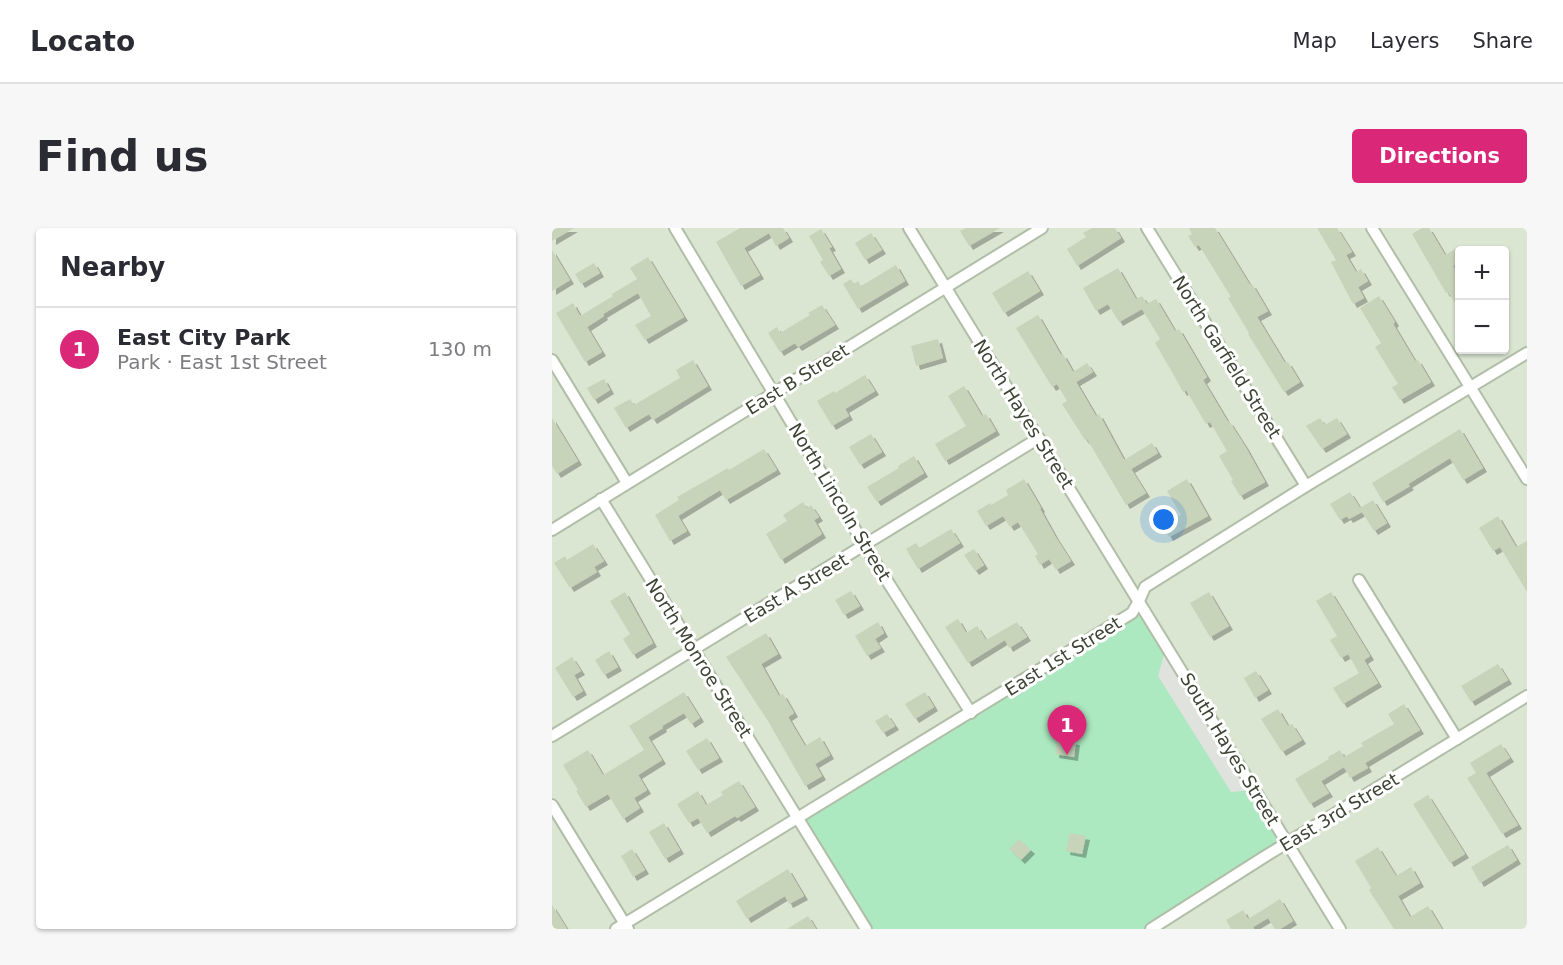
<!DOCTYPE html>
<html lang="en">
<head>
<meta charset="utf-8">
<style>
  body { margin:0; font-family:"DejaVu Sans",sans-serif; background:#f7f7f7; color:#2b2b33 }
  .controls { position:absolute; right:18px; top:18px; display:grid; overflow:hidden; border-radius:6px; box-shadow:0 2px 4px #0004 }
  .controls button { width:54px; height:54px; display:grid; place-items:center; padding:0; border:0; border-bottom:2px solid #e1e1e2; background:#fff; color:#2b2b33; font:30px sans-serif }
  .you { position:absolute; left:612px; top:292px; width:21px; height:21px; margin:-15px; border:4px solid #fff; border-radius:50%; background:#1a73e8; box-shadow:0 0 0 9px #1a73e833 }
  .badge { display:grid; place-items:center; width:39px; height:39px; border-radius:50%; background:#db2777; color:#fff; font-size:20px; font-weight:700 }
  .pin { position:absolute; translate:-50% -50px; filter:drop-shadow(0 2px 3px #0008) }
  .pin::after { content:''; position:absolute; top:32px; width:21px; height:18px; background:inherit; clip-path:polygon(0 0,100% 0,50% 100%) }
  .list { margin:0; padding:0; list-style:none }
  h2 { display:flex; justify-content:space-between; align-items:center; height:78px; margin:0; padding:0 24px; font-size:26px }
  h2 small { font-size:20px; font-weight:400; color:#7c7c81 }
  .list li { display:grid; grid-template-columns:39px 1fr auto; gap:18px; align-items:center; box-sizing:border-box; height:84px; padding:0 24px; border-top:2px solid #e1e1e2 }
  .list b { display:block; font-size:22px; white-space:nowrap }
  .list p { margin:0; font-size:20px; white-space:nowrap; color:#7c7c81 }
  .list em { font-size:20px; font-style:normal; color:#7c7c81 }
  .map { position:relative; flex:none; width:975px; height:701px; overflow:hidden; border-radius:6px }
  header { display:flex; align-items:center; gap:36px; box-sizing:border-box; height:84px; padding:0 30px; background:#fff; border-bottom:2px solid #e1e1e2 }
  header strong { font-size:28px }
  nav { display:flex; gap:33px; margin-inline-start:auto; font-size:21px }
  .intro { display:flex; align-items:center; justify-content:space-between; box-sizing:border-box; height:144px; padding:0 36px }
  h1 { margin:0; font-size:42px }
  .button { padding:15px 27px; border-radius:6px; background:#db2777; color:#fff; font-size:21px; font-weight:700 }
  main { display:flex; gap:36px; padding:0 36px }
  aside { flex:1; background:#fff; border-radius:6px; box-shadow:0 2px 4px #0004 }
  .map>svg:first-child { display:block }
  .residential { fill:#dbe6d2; fill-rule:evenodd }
  .green { fill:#ace8c0 }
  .parking { fill:#e0e3dd }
  .building { fill:#c7d4b9; filter:url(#shadow) }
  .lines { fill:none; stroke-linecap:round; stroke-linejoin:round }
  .street-casing { stroke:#b1bea7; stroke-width:14 }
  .street { stroke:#fff; stroke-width:10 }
  .labels { text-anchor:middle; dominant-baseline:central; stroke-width:6; stroke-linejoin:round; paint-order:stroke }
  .street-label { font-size:18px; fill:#3c4434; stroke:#fff }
</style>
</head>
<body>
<header>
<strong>Locato</strong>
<nav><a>Map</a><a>Layers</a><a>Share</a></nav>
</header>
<div class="intro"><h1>Find us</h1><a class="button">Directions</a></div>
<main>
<aside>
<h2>Nearby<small></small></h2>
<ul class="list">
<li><span class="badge">1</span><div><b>East City Park</b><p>Park · East 1st Street</p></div><em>130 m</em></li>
</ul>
</aside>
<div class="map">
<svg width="975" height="701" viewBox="0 0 975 701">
  <defs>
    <filter id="shadow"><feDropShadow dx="4" dy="4" stdDeviation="0" flood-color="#0004"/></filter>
  </defs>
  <rect width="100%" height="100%" fill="#eaf2e4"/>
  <path class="residential" d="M0 0H975V701H0ZM908 22H952V122H908Z"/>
  <path class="green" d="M587 373 735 615 599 701H314L245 589 580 386Z"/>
  <path class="parking" d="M615 416 702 562 679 564 606 448Z"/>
  <g class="building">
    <path d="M0 0H22L0 13Z"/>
    <path d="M188 0H231L237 10 224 18 217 5 192 20 208 47 189 58 164 14Z"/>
    <path d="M414 0H448L417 18 408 3Z"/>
    <path d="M540 0H563L569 10 525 38 515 21 534 9 531 5Z"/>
    <path d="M637 0H663L698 57 700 56 716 83 705 89 733 135 736 134 748 154 732 164 696 106 697 105 676 70 679 69 647 17 643 19 636 8 640 6Z"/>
    <path d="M765 0H785L800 24 794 27 804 44 809 41 816 53 806 59 812 70 801 76 779 34 784 32Z"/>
    <path d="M870 0H877L893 27 903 21 908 29V34L901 38 908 49V83L896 64 894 65 860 6Z"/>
    <path d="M269 1 280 19 277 20 289 41 277 48 268 34 271 32 257 8Z"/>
    <path d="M319 5 330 22 313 32 303 15Z"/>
    <path d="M0 22 18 52 0 63Z"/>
    <path d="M96 29 132 89 93 112 83 97 99 88 86 65 51 86 52 88 35 99 50 124 33 134 4 85 21 75 28 88 61 68 60 66 85 51 78 40Z"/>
    <path d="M42 35 48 45 29 56 23 46Z"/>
    <path d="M344 37 353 53 306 81 291 56 299 51 302 56 306 53 309 58Z"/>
    <path d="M566 40 584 71 590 68 595 76 604 71 623 103 627 101 655 149 651 152 676 194 677 193 693 218 713 254 688 268 679 253 681 252 667 228 675 223 658 194 654 196 634 162 631 164 620 144 603 115 608 111 590 81 567 94 556 76 544 83 531 60Z"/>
    <path d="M476 43 488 63 452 85 440 65Z"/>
    <path d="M827 68 843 94 841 96 863 133 866 132 879 154 848 172 840 159 846 156 823 119 829 115 808 80Z"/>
    <path d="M270 77 283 97 246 119 243 115 228 124 216 105 225 99 228 105 258 87 256 85Z"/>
    <path d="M486 87 509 127 511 126 521 144 535 135 541 144 524 154 544 188 547 186 572 232 600 215 606 225 579 241 594 265 574 277 535 211 533 212 510 176 515 173 505 156 500 159 464 100Z"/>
    <path d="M386 111 391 130 364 138 359 118Z"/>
    <path d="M141 132 156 158 101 192 97 186 74 200 62 180 78 171 82 177 128 150 124 142Z"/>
    <path d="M313 147 323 163 293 181 297 188 280 198 265 173 282 163 283 165Z"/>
    <path d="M52 151 58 162 42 172 35 160Z"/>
    <path d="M412 158 430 188 434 186 444 203 393 233 383 216 414 198 396 168Z"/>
    <path d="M0 190 26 233 5 246 0 238Z"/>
    <path d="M768 190 773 197 785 190 795 206 770 221 754 198Z"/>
    <path d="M908 201 931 240 911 252 898 230 856 256 858 258 831 274 820 255Z"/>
    <path d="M319 206 330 224 308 237 297 219Z"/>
    <path d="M212 221 225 242 174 272 168 262 126 288 135 303 118 313 103 287 127 272 125 269 176 240 177 242Z"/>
    <path d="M362 228 372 245 325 274 315 259 347 240 346 238Z"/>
    <path d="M472 251 489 280 488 281 503 308 519 333 504 342 497 331 488 337 483 328 486 326 466 294 458 299 451 288 434 298 425 283 438 275 439 277 456 267 454 262Z"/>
    <path d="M635 251 656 288 617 309 611 298 629 287 615 263Z"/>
    <path d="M798 264 808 280 821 272 835 295 822 303 810 284 797 291 795 288 788 292 778 276Z"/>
    <path d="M251 274 255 280 259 277 267 289 262 292 270 306 229 332 214 306 235 293 231 287Z"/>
    <path d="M946 288 964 319 975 313V364L948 319 941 323 927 300Z"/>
    <path d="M399 301 408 315 366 341 354 321 364 315 367 320Z"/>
    <path d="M41 316 52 333 42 339 45 344 18 360 2 335 13 328 15 332Z"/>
    <path d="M422 321 432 337 423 343 412 327Z"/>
    <path d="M299 363 308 378 292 387 283 372Z"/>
    <path d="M73 364 101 415 81 427 71 411 78 406 58 373Z"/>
    <path d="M657 364 677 398 658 409 638 375Z"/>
    <path d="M779 364 818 428 812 432 826 455 791 476 781 460 807 445 796 426 789 430 778 412 785 408 764 373Z"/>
    <path d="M406 391 414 405 425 398 434 412 465 394 475 409 457 420 453 412 416 435 393 399Z"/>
    <path d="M326 394 332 405 323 411 329 420 315 428 303 408Z"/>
    <path d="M214 405 226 426 209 436 227 468 231 466 242 485 236 489 253 518 268 509 278 527 263 536 270 548 253 558 216 493 174 429Z"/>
    <path d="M57 423 66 439 52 447 43 432Z"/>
    <path d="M20 429 29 443 22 447 31 463 21 469 3 440Z"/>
    <path d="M946 436 956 452 919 474 909 458Z"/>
    <path d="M704 443 716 462 703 470 692 450Z"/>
    <path d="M132 464 148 490 139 496 132 485 110 498 111 500 96 509 110 532 86 547 95 562 82 570 88 580 71 591 56 566 34 579 24 563 26 562 11 537 36 522 51 547 92 522 77 498Z"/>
    <path d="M373 464 382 479 363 491 353 476Z"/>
    <path d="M852 476 868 502 813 535 816 540 798 550 792 539 769 553 777 565 758 576 743 551 777 531 776 529 788 522 792 529 811 518 809 515 842 496 836 486Z"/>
    <path d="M726 481 736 498 740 496 750 512 730 524 709 491Z"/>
    <path d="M335 486 343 498 331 505 323 493Z"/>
    <path d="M155 510 167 530 146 542 134 523Z"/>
    <path d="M505 511 524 513 522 529 503 526Z"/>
    <path d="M949 516 958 530 934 545 966 597 950 606 915 550 924 545 918 535Z"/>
    <path d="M187 553 203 579 185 590 183 588 155 605 146 590 137 595 125 576 146 563 154 577 171 567 169 564Z"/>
    <path d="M876 567 913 626 898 635 861 576Z"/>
    <path d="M112 595 128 622 113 631 97 604Z"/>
    <path d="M518 605 534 608 530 626 514 623Z"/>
    <path d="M467 611 479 622 469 632 457 621Z"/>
    <path d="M956 617 965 632 928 655 919 639Z"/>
    <path d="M826 619 844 648 859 639 868 655 846 668 858 689 876 678 890 701H842L817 662 819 660 803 633Z"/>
    <path d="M80 621 93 642 81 649 69 628Z"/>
    <path d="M236 641 252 668 237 676 233 668 195 691 184 673Z"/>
    <path d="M728 671 741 693 728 701H723L716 690 701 699 702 701H679L674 692 691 682 696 691Z"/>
    <path d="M0 677 15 701H0Z"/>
    <path d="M256 688 264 701H235Z"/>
  </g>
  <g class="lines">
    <defs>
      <g id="street">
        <path d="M123 0 313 318 419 485"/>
        <path d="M357 0C502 233 645 467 788 701"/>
        <path d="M595 0 754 258"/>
        <path d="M820 0 975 251"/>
        <path d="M0 132 75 255"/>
        <path d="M49 271 314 701"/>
        <path d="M0 302 490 0"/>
        <path d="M807 352 905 511"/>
        <path d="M0 508 487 210"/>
        <path d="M0 577 76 701"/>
        <path d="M64 701 580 385 587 373 593 359 754 258 975 125"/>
        <path d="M599 701 712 629 975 468"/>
      </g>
    </defs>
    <use href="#street" class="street-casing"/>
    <use href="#street" class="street"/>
  </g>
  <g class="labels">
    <g class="street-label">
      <text transform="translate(675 129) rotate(58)">North Garfield Street</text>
      <text transform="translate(245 151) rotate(-32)">East B Street</text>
      <text transform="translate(472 186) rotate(58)">North Hayes Street</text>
      <text transform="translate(288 274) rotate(59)">North Lincoln Street</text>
      <text transform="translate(244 360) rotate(-31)">East A Street</text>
      <text transform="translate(511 428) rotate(-32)">East 1st Street</text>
      <text transform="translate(147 430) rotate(58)">North Monroe Street</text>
      <text transform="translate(678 521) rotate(59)">South Hayes Street</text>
      <text transform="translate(787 584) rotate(-31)">East 3rd Street</text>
    </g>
  </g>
</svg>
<div class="controls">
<button>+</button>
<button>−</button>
</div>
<div class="you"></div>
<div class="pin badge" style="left:515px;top:527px">1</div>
</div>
</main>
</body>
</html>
